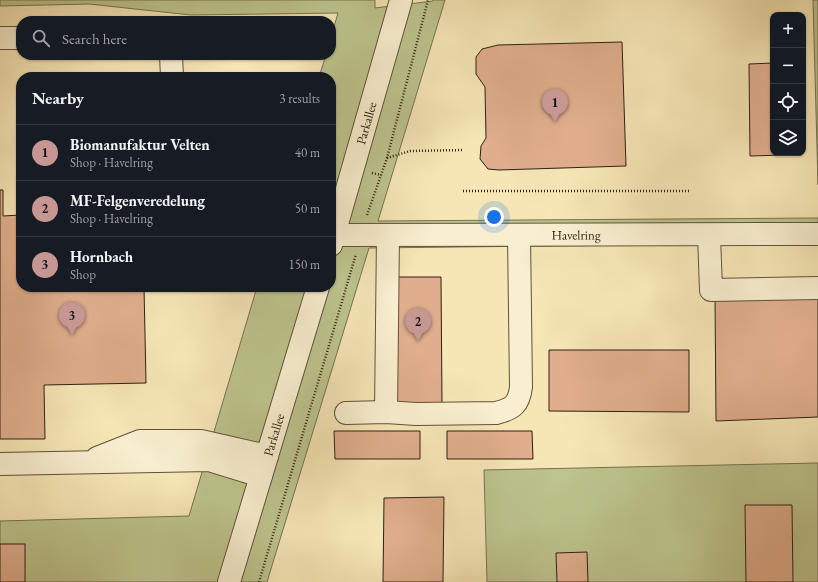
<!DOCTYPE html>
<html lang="en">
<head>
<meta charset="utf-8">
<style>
  body { margin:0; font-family:"EB Garamond",serif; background:#242831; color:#f1f3f6 }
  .controls { position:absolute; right:12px; top:12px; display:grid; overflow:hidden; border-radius:8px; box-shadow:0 1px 3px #0004 }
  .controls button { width:36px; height:36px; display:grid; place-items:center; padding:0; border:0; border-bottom:1px solid #363941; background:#171b24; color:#f1f3f6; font:20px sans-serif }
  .you { position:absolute; left:494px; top:217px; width:14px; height:14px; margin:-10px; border:3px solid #fff; border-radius:50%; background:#1a73e8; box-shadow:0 0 0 6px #1a73e833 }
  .badge { display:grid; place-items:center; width:26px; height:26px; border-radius:50%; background:#c59692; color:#111; font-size:13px; font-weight:700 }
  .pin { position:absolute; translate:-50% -33px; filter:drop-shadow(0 1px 2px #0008) }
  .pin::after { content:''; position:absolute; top:21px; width:14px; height:12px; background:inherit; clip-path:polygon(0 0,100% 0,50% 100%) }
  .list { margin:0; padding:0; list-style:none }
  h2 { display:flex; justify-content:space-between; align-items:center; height:52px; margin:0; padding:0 16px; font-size:17px }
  h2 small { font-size:13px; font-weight:400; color:#9ea1a6 }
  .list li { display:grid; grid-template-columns:26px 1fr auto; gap:12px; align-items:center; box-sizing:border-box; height:56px; padding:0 16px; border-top:1px solid #363941 }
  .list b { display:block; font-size:15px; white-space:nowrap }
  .list p { margin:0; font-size:13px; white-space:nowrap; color:#9ea1a6 }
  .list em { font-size:13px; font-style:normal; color:#9ea1a6 }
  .icon { flex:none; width:22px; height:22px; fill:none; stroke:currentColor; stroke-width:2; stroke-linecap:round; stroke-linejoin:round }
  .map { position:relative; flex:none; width:818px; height:582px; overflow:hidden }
  .search { position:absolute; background:#171b24; box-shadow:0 1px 3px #0004; left:16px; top:16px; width:320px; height:44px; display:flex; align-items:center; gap:10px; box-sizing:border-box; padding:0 14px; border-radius:16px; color:#9ea1a6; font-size:15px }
  .panel { position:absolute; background:#171b24; box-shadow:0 1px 3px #0004; left:16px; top:72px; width:320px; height:220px; border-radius:16px }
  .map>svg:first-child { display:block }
  .green { fill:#bdc48d; stroke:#767250 }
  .building { fill:#e0ae8d; stroke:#2e2112 }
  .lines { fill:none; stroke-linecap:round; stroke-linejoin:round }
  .minor-casing { stroke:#60523b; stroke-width:24 }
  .path { stroke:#2e2112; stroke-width:2.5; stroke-dasharray:1 2; stroke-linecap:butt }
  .minor { stroke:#f9efd0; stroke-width:22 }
  .labels { text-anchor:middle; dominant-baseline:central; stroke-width:4; stroke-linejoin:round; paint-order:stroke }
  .street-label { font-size:13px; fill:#2e2112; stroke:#f9efd0 }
</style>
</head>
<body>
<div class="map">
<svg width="818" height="582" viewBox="0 0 818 582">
  <rect width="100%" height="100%" fill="#f6e6b6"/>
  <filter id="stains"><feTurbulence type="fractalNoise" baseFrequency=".005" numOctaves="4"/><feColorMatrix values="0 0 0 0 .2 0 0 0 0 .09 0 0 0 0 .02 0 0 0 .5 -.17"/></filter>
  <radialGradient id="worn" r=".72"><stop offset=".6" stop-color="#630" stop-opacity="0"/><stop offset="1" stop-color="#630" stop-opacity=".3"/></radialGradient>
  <g class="green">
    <path d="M0 0H375V8L433 1V0H445L378 221 818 218V243L369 248 267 582H0V521L189 516 257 287H331V77H319L326 55H331V37L338 13 191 15 89 4 0 6Z"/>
    <path d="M813 0H818V185Z"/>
    <path d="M818 463V582H487L484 470Z"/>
  </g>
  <g class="building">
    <path d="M622 42 626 166 499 170 488 169 480 159 481 146 486 138 485 87 476 74V57L482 49 498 45Z"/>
    <path d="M773 63V153H785V155L750 156 749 64Z"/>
    <path d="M0 190H3V216L21 215V287H144L146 383 44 385 45 439H0Z"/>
    <path d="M394 277H441L442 404 395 405Z"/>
    <path d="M818 293V417L716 421 715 296Z"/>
    <path d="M549 350H689V412L549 411Z"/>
    <path d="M334 431H420V459H335Z"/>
    <path d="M447 431H532L533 459H447Z"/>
    <path d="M444 497 443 582H383L384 498Z"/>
    <path d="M745 505H792L793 582H746Z"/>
    <rect x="0" y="544" width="25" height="38"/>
    <path d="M587 552 588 582H557L556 553Z"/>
  </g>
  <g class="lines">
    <defs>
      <g id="minor">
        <path d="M0 38H21"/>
        <path d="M171 55 172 77"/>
        <path id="s1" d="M331 235 818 234"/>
        <path d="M709 235 711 290 818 288"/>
        <path id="s2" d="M331 245 401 0"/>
        <path d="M386 412 388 235"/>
        <path d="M346 413 386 412 416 414 496 413C513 409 519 404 521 387L519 235"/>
        <path d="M97 458 140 441H201L267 456"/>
        <path d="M0 464 209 460 261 476"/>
        <path id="s3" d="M229 582 318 287"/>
      </g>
    </defs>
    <use href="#minor" class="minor-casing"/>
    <g class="path">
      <path d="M387 158 410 151 463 150"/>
      <path d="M372 173 381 175"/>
      <path d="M463 191H691"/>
      <path d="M367 215 387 158 428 0"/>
      <path d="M259 582 356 254"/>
    </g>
    <use href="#minor" class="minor"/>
  </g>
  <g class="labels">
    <g class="street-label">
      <text stroke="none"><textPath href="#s2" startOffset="127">Parkallee</textPath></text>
      <text stroke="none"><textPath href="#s1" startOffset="245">Havelring</textPath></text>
      <text stroke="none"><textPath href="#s3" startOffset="154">Parkallee</textPath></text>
    </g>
  </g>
  <rect width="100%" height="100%" filter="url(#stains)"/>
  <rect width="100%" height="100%" fill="url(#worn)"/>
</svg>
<div class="controls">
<button>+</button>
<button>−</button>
<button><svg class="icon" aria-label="locate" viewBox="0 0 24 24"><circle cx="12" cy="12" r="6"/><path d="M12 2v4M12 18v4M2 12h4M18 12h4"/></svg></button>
<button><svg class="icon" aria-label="layers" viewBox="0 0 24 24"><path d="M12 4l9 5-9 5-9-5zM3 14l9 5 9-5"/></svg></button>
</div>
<div class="you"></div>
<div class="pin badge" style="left:555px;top:122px">1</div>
<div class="pin badge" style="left:418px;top:341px">2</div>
<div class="pin badge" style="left:72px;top:335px">3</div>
<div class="search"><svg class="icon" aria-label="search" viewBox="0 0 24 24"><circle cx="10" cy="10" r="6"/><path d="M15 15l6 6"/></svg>Search here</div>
<section class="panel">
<h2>Nearby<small>3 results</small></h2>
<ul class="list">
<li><span class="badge">1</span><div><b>Biomanufaktur Velten</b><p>Shop · Havelring</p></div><em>40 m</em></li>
<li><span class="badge">2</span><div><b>MF-Felgenveredelung</b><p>Shop · Havelring</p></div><em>50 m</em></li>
<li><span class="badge">3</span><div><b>Hornbach</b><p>Shop</p></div><em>150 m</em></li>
</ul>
</section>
</div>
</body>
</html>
